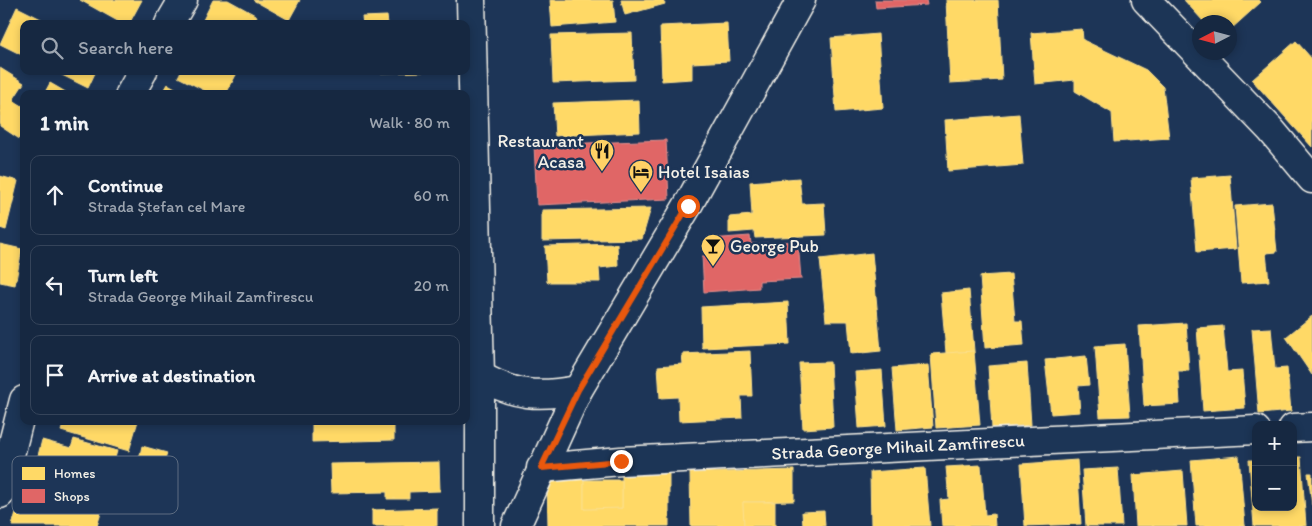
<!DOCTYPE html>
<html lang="en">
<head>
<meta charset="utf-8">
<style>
  body { margin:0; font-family:Itim,sans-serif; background:#1f3048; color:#f1f3f6 }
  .controls { position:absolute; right:15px; bottom:15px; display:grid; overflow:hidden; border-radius:10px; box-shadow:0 2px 8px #0003 }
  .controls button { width:45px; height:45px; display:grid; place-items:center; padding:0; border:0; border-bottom:1px solid #35445a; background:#162841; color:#f1f3f6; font:25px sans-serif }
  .compass { position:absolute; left:1192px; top:15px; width:45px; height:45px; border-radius:50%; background:#162841; box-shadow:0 2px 8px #0003; rotate:264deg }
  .stop { position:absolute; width:15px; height:15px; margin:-11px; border:4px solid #ea580c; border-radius:50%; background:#fff }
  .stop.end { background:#ea580c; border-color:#fff; box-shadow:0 1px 5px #0008 }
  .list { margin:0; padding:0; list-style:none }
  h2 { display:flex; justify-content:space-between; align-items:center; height:65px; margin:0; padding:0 20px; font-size:21px }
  h2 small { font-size:16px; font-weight:400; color:#9ea6b1 }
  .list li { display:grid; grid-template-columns:32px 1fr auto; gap:15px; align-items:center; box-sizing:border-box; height:80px; margin:0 10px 10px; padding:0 10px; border:1px solid #35445a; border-radius:10px }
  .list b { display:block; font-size:19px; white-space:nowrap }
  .list p { margin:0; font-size:16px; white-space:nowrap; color:#9ea6b1 }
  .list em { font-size:16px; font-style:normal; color:#9ea6b1 }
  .icon { flex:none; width:28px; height:28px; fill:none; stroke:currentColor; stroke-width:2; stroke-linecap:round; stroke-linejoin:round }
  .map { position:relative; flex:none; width:1312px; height:526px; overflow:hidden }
  .search { position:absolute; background:#162841; box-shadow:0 2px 8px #0003; left:20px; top:20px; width:450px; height:55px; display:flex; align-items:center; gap:12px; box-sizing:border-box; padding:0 18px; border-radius:10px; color:#9ea6b1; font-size:19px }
  .panel { position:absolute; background:#162841; box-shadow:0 2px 8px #0003; left:20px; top:90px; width:450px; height:335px; border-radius:10px }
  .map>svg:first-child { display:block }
  .homes { fill:#ffd966; stroke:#fce08d }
  .shops { fill:#e06666; stroke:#e6908d }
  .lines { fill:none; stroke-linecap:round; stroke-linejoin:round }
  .minor-casing { stroke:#f4f1e8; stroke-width:31 }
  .tertiary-casing { stroke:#f4f1e8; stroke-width:31 }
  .primary-casing { stroke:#f4f1e8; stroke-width:31 }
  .minor { stroke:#1d3557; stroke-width:28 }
  .tertiary { stroke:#1d3557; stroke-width:28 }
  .primary { stroke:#1d3557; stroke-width:28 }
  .route { stroke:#ea580c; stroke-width:6 }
  .labels { text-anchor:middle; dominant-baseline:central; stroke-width:5; stroke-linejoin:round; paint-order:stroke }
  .poi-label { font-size:18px; fill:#f4f1e8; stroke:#1d3557; text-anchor:start }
  .street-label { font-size:18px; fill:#f4f1e8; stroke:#1d3557 }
  .key { fill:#1d3557; stroke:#5e6d82; stroke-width:1 }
  .key-label { font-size:14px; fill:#f4f1e8 }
</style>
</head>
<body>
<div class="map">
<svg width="1312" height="526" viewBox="0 0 1312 526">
  <rect width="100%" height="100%" fill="#1d3557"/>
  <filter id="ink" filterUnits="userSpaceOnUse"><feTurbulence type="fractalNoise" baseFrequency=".02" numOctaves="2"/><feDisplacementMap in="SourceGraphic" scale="10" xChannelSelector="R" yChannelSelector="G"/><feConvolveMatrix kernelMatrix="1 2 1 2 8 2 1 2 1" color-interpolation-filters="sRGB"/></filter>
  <g filter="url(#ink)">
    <g class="homes">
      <path d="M80 0H142L129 24H123Z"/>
      <path d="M213 0H228L257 16 255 20 263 24H201Z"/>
      <path d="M253 0H300L289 20Z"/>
      <path d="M550 0H613L615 22 552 27Z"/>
      <path d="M621 0H663L665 4 625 15Z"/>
      <path d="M946 0H998L1002 80 950 83Z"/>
      <path d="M1184 0H1259L1261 2 1230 30V22H1204Z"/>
      <path d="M17 7 51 24H24V56L0 44Z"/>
      <path d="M387 16 388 24H363L362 17Z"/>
      <path d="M727 23 729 61 692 63V79L662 81 660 26Z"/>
      <path d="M1082 29 1083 40 1146 70 1163 87 1169 138 1114 142 1112 113 1075 91V80L1035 84 1031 33Z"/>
      <path d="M632 33 634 80 553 83 551 35Z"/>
      <path d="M878 34 883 108 836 112 831 38Z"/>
      <path d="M1296 41 1312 59V147L1252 80Z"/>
      <path d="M0 68 24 83 13 100 24 107V142L0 126Z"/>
      <path d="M54 71H96L88 88Z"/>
      <path d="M181 71H238L226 94H212L178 77Z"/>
      <path d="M380 71H423V72L380 73Z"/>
      <path d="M50 83 69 94H44Z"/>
      <path d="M168 84 186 94H162Z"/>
      <path d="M639 100 640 132 555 136 553 103Z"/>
      <path d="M1019 114 1023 165 948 171 945 120Z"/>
      <path d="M1230 175 1236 249 1197 252 1191 178Z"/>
      <path d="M0 176 18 181 6 230 0 228Z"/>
      <path d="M799 178 802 204 824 203 826 235 755 238 754 231 729 233V217L752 215 750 182Z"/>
      <path d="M1272 203 1277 252 1266 253 1269 281 1241 283 1235 206Z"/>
      <path d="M651 208 642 239 542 241V210Z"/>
      <path d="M0 244 22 249 15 285 0 282Z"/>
      <path d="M617 244 618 266 599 268 600 282H547L545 246Z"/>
      <path d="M872 253 881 351 851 354 848 321H826L820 259Z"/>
      <path d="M1011 274 1015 321H1022L1024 345 985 348 980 276Z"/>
      <path d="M969 290 974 351 946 353 941 293Z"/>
      <path d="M788 302 790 344 702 348 701 307Z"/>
      <path d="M1312 316V375L1286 337Z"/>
      <path d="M1186 323 1189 371H1178L1180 404 1144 406 1139 326Z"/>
      <path d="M1223 326 1227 372 1242 371 1245 408 1203 411 1197 328Z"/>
      <path d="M1271 328 1275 369 1287 368 1291 411 1259 414 1252 329Z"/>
      <path d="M1125 344 1130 416 1100 417 1095 346Z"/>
      <path d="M750 351 752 396H741L742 418 679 421 678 397 660 398 658 366 683 364 682 354Z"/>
      <path d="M974 351 980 425 936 428 931 354Z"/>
      <path d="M1086 356 1089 385 1078 386 1080 412 1051 414 1045 360Z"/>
      <path d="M830 362 833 427 803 429 799 363Z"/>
      <path d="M1027 363 1031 425 992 428 988 366Z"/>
      <path d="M928 365 933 427 897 430 892 368Z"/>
      <path d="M882 370 886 426 859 428 855 372Z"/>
      <path d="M64 421H138L129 451 61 431Z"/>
      <path d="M312 421H394V440L312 442Z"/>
      <path d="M74 439 117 451 115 458 138 464 142 446 167 453 152 508 33 475 42 440 71 448Z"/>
      <path d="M1239 456 1245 526H1196L1191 460Z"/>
      <path d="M1293 457H1301L1306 526H1254L1249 460H1256V507H1293Z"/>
      <path d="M1077 460 1081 524 1025 526 1021 464Z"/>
      <path d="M439 462 440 491 409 492V499H387V492L331 493 330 464Z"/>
      <path d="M981 465 985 515 994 514 995 526H942L940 500 949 499 946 467Z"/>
      <path d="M925 468 930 526H871L870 472Z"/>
      <path d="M1118 468 1122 526H1086L1082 470Z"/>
      <path d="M622 469H669V526H548L547 480H584V509L622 508Z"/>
      <path d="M794 470V501L743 502 744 526H691L690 473Z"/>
      <path d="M1183 471 1187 526H1136L1133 475Z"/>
      <path d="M1308 473H1312V505Z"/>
      <path d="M584 480H622V508L584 509Z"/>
      <path d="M22 492 101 513 97 526H12Z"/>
      <path d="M743 502H775V526H744Z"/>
      <path d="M437 508V526H372V510Z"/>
      <path d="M824 511 825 526H803L802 512Z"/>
    </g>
    <g class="shops">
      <path d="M875 0H926L927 5 876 8Z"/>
      <path d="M666 140 669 199 537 205 534 145Z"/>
      <path d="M750 236 751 244 798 241 801 279 759 281V288L704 292 702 256H710L709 239Z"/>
    </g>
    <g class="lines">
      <defs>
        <g id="minor">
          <path d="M169 24 183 0"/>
          <path d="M130 94 143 71"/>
          <path d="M1293 428 1312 427"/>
          <path d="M541 468 621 461 1256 430"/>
          <path d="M0 494 24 400"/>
        </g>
        <g id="tertiary">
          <path d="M471 0 480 376V526"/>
          <path d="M1146 0 1271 130 1312 179"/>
        </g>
        <g id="primary">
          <path d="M480 376C515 396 538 397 578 390"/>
          <path d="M516 526 578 390 688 205 801 0"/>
        </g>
      </defs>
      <use href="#minor" class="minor-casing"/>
      <use href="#tertiary" class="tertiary-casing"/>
      <use href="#primary" class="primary-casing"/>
      <use href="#minor" class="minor"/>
      <use href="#tertiary" class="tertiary"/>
      <use href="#primary" class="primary"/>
    </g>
  </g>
  <g class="lines" filter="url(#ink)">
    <path class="route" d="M621 461 541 468 578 390 688 206"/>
  </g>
  <defs>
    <symbol id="restaurant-pin" viewBox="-11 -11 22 30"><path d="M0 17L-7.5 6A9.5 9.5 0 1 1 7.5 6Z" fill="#ffd166" stroke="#1d3557"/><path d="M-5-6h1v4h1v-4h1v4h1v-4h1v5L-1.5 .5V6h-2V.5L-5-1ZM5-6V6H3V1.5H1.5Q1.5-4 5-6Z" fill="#111"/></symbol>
    <symbol id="hotel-pin" viewBox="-11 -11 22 30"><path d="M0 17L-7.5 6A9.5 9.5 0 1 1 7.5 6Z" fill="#ffd166" stroke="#1d3557"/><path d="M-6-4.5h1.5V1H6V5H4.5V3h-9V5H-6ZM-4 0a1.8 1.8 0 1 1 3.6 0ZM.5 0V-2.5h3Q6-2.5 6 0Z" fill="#111"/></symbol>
    <symbol id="bar-pin" viewBox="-11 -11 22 30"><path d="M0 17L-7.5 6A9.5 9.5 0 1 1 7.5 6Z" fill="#ffd166" stroke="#1d3557"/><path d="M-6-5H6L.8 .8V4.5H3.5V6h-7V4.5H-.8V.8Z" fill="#111"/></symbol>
  </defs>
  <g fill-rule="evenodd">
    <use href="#restaurant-pin" x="588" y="137" width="28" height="38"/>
    <use href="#hotel-pin" x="627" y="158" width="28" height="38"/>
    <use href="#bar-pin" x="699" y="232" width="28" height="38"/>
  </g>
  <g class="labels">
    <g class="poi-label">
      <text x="584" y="141" text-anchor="end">Restaurant<tspan x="584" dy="21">Acasa</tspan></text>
      <text x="658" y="172">Hotel Isaias</text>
      <text x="730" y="246">George Pub</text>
    </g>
    <g class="street-label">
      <text transform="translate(898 447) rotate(-3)">Strada George Mihail Zamfirescu</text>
    </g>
  </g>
  <rect x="12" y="456" width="166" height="58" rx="8" class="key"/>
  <rect x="22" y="467" width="23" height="13" fill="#ffd966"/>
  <rect x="22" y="489" width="23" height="14" fill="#e06666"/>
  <g class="key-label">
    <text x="54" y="478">Homes</text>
    <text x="54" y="501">Shops</text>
  </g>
</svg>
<div class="controls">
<button>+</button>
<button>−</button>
</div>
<svg class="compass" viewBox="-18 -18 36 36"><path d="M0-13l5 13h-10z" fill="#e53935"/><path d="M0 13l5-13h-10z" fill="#9ea6b1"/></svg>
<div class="stop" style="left:688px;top:206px"></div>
<div class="stop end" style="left:621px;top:461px"></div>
<div class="search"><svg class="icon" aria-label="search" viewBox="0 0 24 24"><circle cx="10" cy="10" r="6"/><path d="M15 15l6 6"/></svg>Search here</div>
<section class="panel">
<h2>1 min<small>Walk · 80 m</small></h2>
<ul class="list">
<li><svg class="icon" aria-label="ahead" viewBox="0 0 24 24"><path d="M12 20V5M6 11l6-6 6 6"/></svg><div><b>Continue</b><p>Strada Ștefan cel Mare</p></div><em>60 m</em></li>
<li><svg class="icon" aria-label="left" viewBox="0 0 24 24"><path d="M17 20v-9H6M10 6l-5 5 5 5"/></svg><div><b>Turn left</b><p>Strada George Mihail Zamfirescu</p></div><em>20 m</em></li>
<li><svg class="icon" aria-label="arrive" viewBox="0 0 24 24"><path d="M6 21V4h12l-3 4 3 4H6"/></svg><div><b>Arrive at destination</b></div></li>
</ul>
</section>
</div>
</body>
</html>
